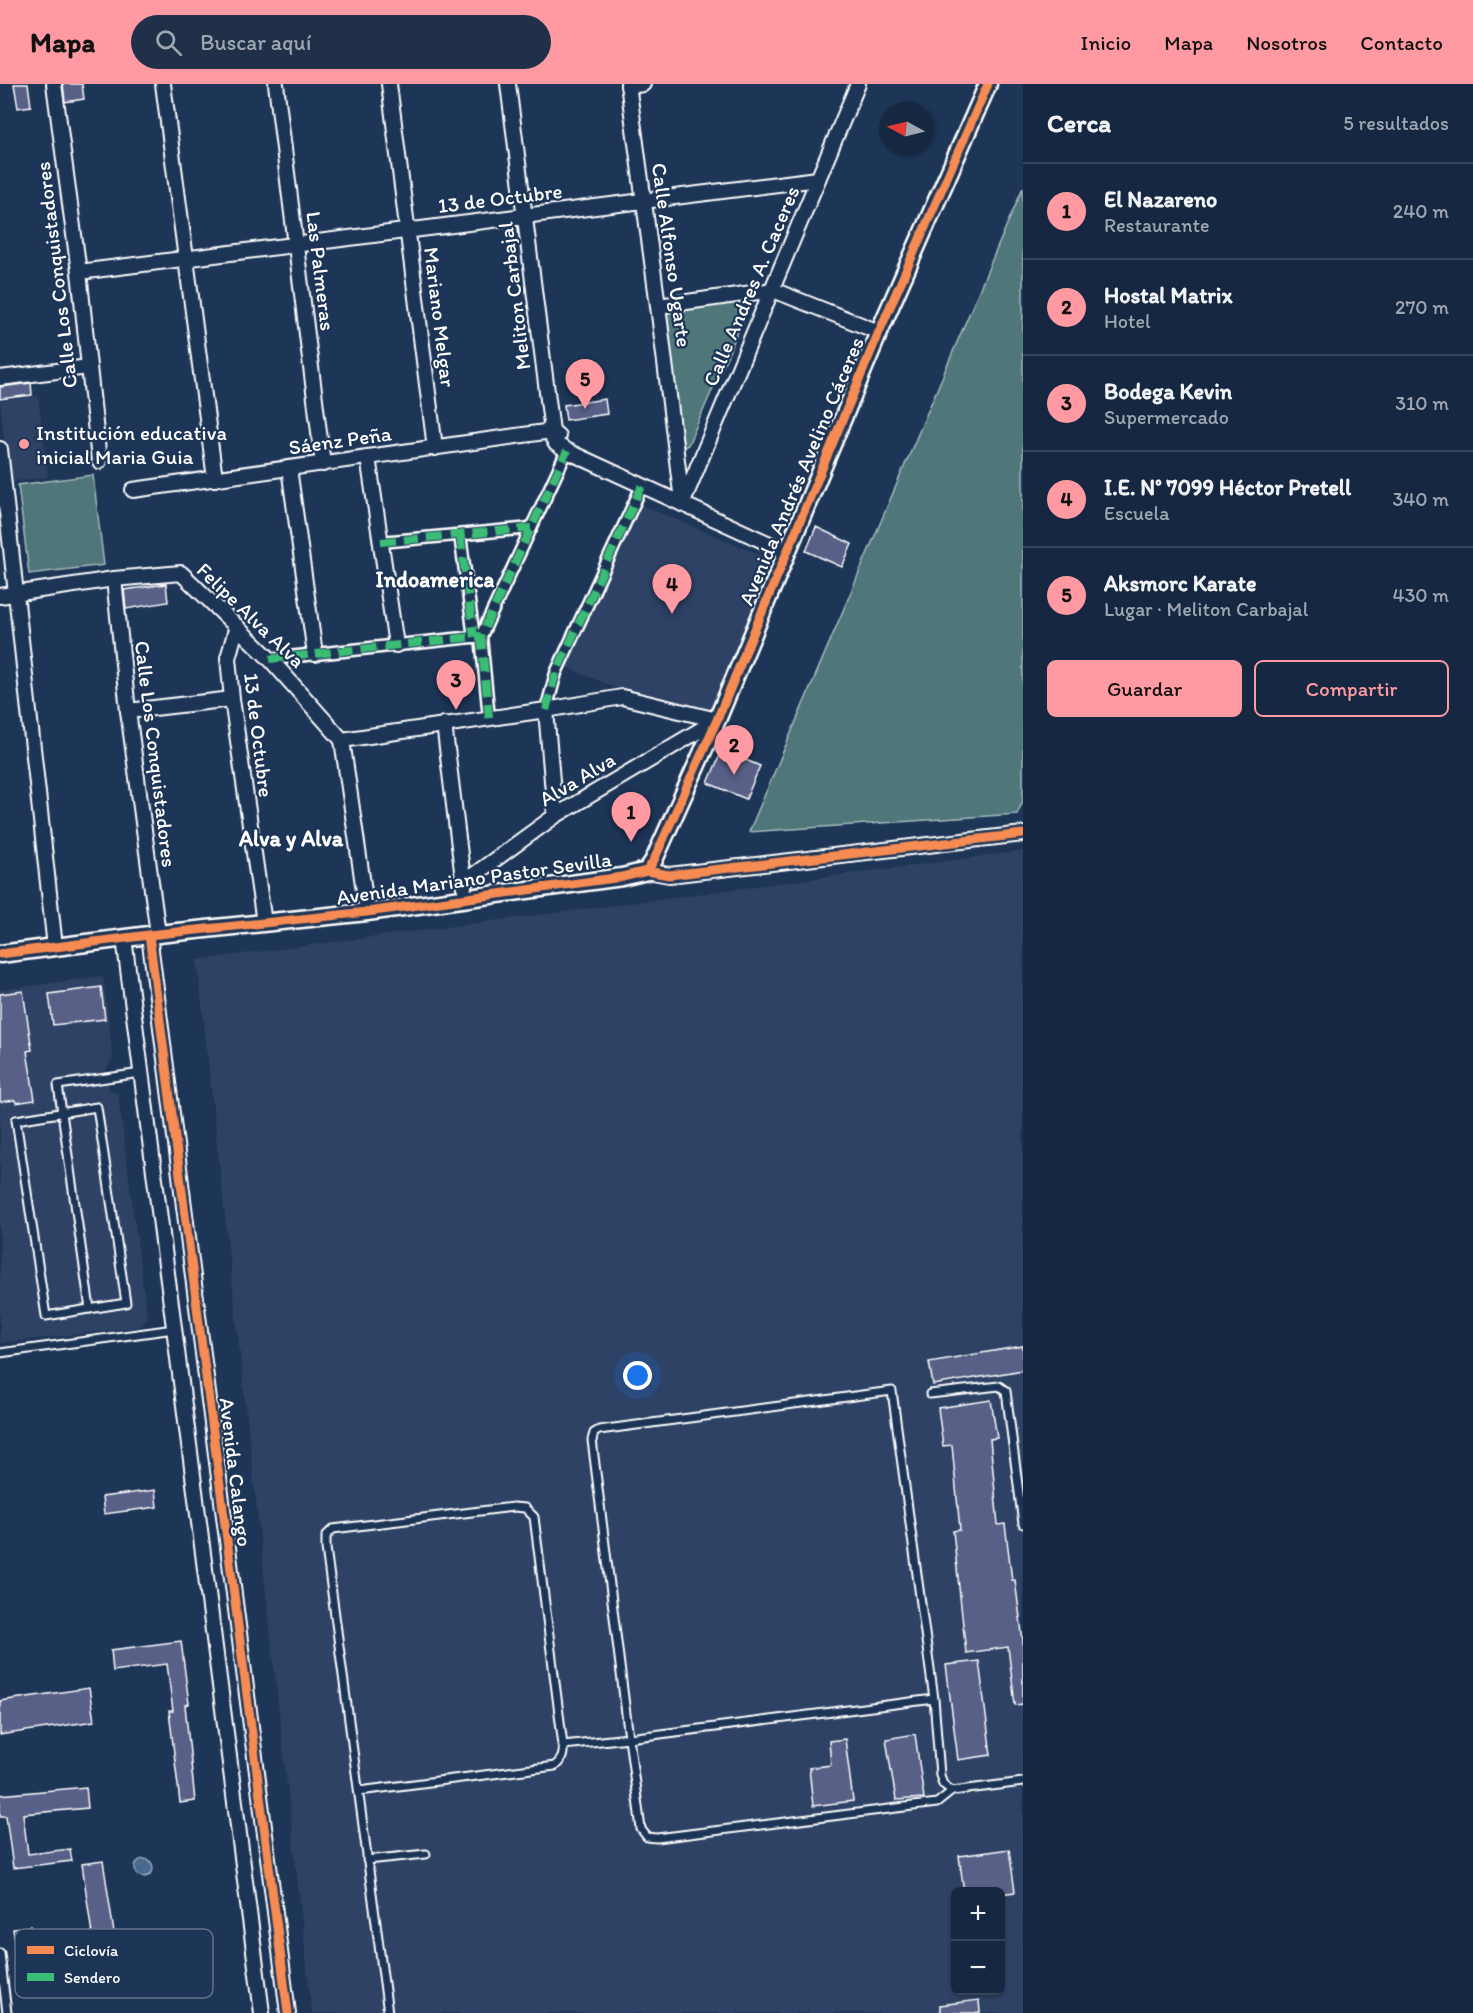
<!DOCTYPE html>
<html lang="es">
<head>
<meta charset="utf-8">
<style>
  body { margin:0; font-family:Itim,sans-serif; background:#1f3048; color:#f1f3f6 }
  .controls { position:absolute; right:18px; bottom:18px; display:grid; overflow:hidden; border-radius:9px; box-shadow:0 2px 4px #0004 }
  .controls button { width:54px; height:54px; display:grid; place-items:center; padding:0; border:0; border-bottom:2px solid #35445a; background:#162841; color:#f1f3f6; font:30px sans-serif }
  .compass { position:absolute; left:879px; top:18px; width:54px; height:54px; border-radius:50%; background:#162841; box-shadow:0 2px 4px #0004; rotate:277deg }
  .you { position:absolute; left:638px; top:1292px; width:21px; height:21px; margin:-15px; border:4px solid #fff; border-radius:50%; background:#1a73e8; box-shadow:0 0 0 9px #1a73e833 }
  .badge { display:grid; place-items:center; width:39px; height:39px; border-radius:50%; background:#ff9aa2; color:#111; font-size:20px; font-weight:700 }
  .pin { position:absolute; translate:-50% -50px; filter:drop-shadow(0 2px 3px #0008) }
  .pin::after { content:''; position:absolute; top:32px; width:21px; height:18px; background:inherit; clip-path:polygon(0 0,100% 0,50% 100%) }
  .list { margin:0; padding:0; list-style:none }
  h2 { display:flex; justify-content:space-between; align-items:center; height:78px; margin:0; padding:0 24px; font-size:26px }
  h2 small { font-size:20px; font-weight:400; color:#9ea6b1 }
  .list li { display:grid; grid-template-columns:39px 1fr auto; gap:18px; align-items:center; box-sizing:border-box; height:96px; padding:0 24px; border-top:2px solid #35445a }
  .list b { display:block; font-size:22px; white-space:nowrap }
  .list p { margin:0; font-size:20px; white-space:nowrap; color:#9ea6b1 }
  .list em { font-size:20px; font-style:normal; color:#9ea6b1 }
  .actions { display:flex; gap:12px; padding:18px 24px }
  .actions a { flex:1; padding:14px 0; border:2px solid #ff9aa2; border-radius:9px; text-align:center; font-size:21px; color:#ff9aa2 }
  .actions .main { background:#ff9aa2; color:#111 }
  .icon { flex:none; width:33px; height:33px; fill:none; stroke:currentColor; stroke-width:2; stroke-linecap:round; stroke-linejoin:round }
  .map { position:relative; flex:none; width:1023px; height:1929px; overflow:hidden }
  header { display:flex; align-items:center; gap:36px; box-sizing:border-box; height:84px; padding:0 30px; background:#ff9aa2; color:#111 }
  header strong { font-size:28px }
  nav { display:flex; gap:33px; margin-inline-start:auto; font-size:21px }
  .search { width:420px; height:54px; background:#1f3048; display:flex; align-items:center; gap:15px; box-sizing:border-box; padding:0 21px; border-radius:33px; color:#9ea6b1; font-size:22px }
  main { display:flex }
  aside { flex:1; background:#162841 }
  .map>svg:first-child { display:block }
  .built { fill:#2f4266; fill-rule:evenodd }
  .green { fill:#4f7679; stroke:#a7babc; stroke-width:1.5 }
  .water { fill:#4a698f; stroke:#92a5bc; stroke-width:1.5 }
  .building { fill:#596188; stroke:#fff; stroke-width:1.5 }
  .lines { fill:none; stroke-linecap:round; stroke-linejoin:round }
  .service-casing { stroke:#fff; stroke-width:11 }
  .pedestrian-casing { stroke:#fff; stroke-width:15 }
  .minor-casing { stroke:#fff; stroke-width:18 }
  .tertiary-casing { stroke:#fff; stroke-width:21 }
  .service { stroke:#1d3557; stroke-width:7 }
  .pedestrian { stroke:#1d3557; stroke-width:10 }
  .minor { stroke:#1d3557; stroke-width:14 }
  .tertiary { stroke:#1d3557; stroke-width:16 }
  .quiet { stroke:#3abd76; stroke-width:8; stroke-dasharray:15 8; stroke-linecap:butt }
  .cycleway-casing { stroke:#1d3557; stroke-width:13 }
  .cycleway { stroke:#f68b52; stroke-width:9 }
  .poi-dot { fill:#ff9aa2; stroke:#1d3557; stroke-width:2 }
  .labels { text-anchor:middle; dominant-baseline:central; stroke-width:4.5; stroke-linejoin:round; paint-order:stroke }
  .street-label { font-size:21px; fill:#fff; stroke:#1d3557 }
  .poi-label { font-size:21px; fill:#fff; stroke:#1d3557; text-anchor:start }
  .neighbourhood-label { font-size:22px; font-weight:bold; fill:#fff; stroke:#1d3557 }
  .key { fill:#1d3557; stroke:#617289; stroke-width:1.5 }
  .key-label { font-size:16px; fill:#fff }
</style>
</head>
<body>
<header>
<strong>Mapa</strong>
<div class="search"><svg class="icon" aria-label="search" viewBox="0 0 24 24"><circle cx="10" cy="10" r="6"/><path d="M15 15l6 6"/></svg>Buscar aquí</div>
<nav><a>Inicio</a><a>Mapa</a><a>Nosotros</a><a>Contacto</a></nav>
</header>
<main>
<div class="map">
<svg width="1023" height="1929" viewBox="0 0 1023 1929">
  <rect width="100%" height="100%" fill="#1d3557"/>
  <filter id="ink" filterUnits="userSpaceOnUse"><feTurbulence type="fractalNoise" baseFrequency=".0167" numOctaves="2"/><feDisplacementMap in="SourceGraphic" scale="12" xChannelSelector="R" yChannelSelector="G"/><feConvolveMatrix kernelMatrix="1 2 1 2 8 2 1 2 1" color-interpolation-filters="sRGB"/></filter>
  <g filter="url(#ink)">
    <g class="built">
      <path d="M38 312 48 393 9 398 0 317Z"/>
      <path d="M639 420 776 477 712 628 618 605 566 583Z"/>
      <path d="M1023 767V1929H312L197 876ZM956 1808H1000V1906H956Z"/>
      <path d="M103 892 113 975 106 986 109 1005 118 1010 147 1233 140 1243 0 1259V906Z"/>
    </g>
    <g class="green">
      <path d="M1023 103V717L1017 730 749 748Z"/>
      <path d="M742 217 747 220 748 225 688 361 684 363 681 360 667 228 668 226Z"/>
      <path d="M93 391 104 481 29 490 18 401Z"/>
    </g>
    <circle class="water" cx="144" cy="1784" r="9"/>
    <g class="building">
      <path d="M14 0H28L31 22 18 24Z"/>
      <path d="M63 0H82L84 15 65 18Z"/>
      <path d="M31 299 32 311 0 315V303Z"/>
      <path d="M605 315 607 330 566 336 564 321Z"/>
      <path d="M816 443 852 460 842 483 806 467Z"/>
      <path d="M166 500 168 518 126 525 124 506Z"/>
      <path d="M722 666 760 682 746 715 708 699Z"/>
      <path d="M101 903 105 935 53 941 49 910Z"/>
      <path d="M23 907 32 966 27 967 35 1016 16 1019 15 1016 0 1018V910Z"/>
      <path d="M1023 1262V1286L933 1301 929 1278Z"/>
      <path d="M991 1316 997 1354 990 1355 998 1441 1005 1440 1012 1496H1015L1023 1557V1620L1015 1621 1008 1563 966 1569 953 1447 960 1446 952 1361 943 1362 938 1324Z"/>
      <path d="M155 1406 157 1423 104 1430 102 1413Z"/>
      <path d="M181 1557 189 1620 185 1621 195 1717 180 1719 169 1627H173L167 1580 113 1587 111 1566Z"/>
      <path d="M979 1577 991 1671 958 1676 946 1581Z"/>
      <path d="M89 1604 94 1637 0 1651V1617Z"/>
      <path d="M915 1650 924 1714 896 1716 886 1655Z"/>
      <path d="M845 1655 853 1717 813 1722 809 1684 831 1681 829 1657Z"/>
      <path d="M86 1703 88 1724 23 1730 28 1770 70 1765 72 1777 13 1784 6 1732H0V1711Z"/>
      <path d="M1009 1765 1015 1808 1000 1810V1808H964L959 1772Z"/>
      <path d="M103 1777 117 1868 95 1871 82 1780Z"/>
      <path d="M31 1842 34 1860 46 1858 48 1873 18 1878 13 1845Z"/>
      <path d="M979 1916 980 1929H940V1921Z"/>
    </g>
    <g class="lines">
      <defs>
        <g id="service">
          <path d="M97 1023 126 1219 46 1232 16 1036Z"/>
          <path d="M90 1225 58 1001 141 989"/>
          <path d="M0 1269 174 1245"/>
          <path d="M930 1310 999 1302 1006 1307 1023 1440"/>
          <path d="M934 1615 629 1654 592 1356 594 1349 599 1346 892 1307 934 1615 940 1691 943 1700 952 1707"/>
          <path d="M563 1661 629 1654 641 1745 647 1753 657 1754 937 1719 952 1707 1023 1698"/>
          <path d="M359 1707 555 1682C562 1676 564 1671 563 1661L534 1433 525 1424 513 1423 333 1445 326 1452V1464L388 1929"/>
          <path d="M367 1776 426 1770"/>
          <path d="M0 1869 7 1929"/>
        </g>
        <g id="pedestrian">
          <path d="M460 451 474 553"/>
          <path d="M381 458 531 444"/>
          <path d="M270 575 481 552"/>
          <path d="M546 626 556 589 642 402"/>
          <path d="M489 634 481 552 567 367"/>
        </g>
        <g id="minor">
          <path d="M54 0 79 188 99 377"/>
          <path d="M163 0 215 395"/>
          <path d="M276 0 323 380"/>
          <path d="M389 0 435 364"/>
          <path d="M508 0 553 355 556 360 567 367 787 468"/>
          <path d="M628 0 658 222 682 417"/>
          <path d="M628 2 643 0"/>
          <path d="M79 188 818 95"/>
          <path d="M658 222 773 206 879 248"/>
          <path d="M0 294 89 283"/>
          <path d="M0 365 55 863"/>
          <path d="M368 373 396 561"/>
          <path d="M289 384 315 570"/>
          <path d="M133 406 552 347 558 352"/>
          <path d="M682 420 858 0"/>
          <path d="M114 495 128 627 158 850"/>
          <path d="M0 512 114 495 181 489 270 575 342 656"/>
          <path d="M237 542 228 574 232 615 264 839"/>
          <path d="M546 626 555 732"/>
          <path d="M128 627 232 615"/>
          <path d="M444 640 464 803"/>
          <path d="M342 656 546 626 622 613 717 636"/>
          <path d="M342 656 367 828"/>
          <path d="M647 787 669 791 1023 750"/>
          <path d="M464 798 555 732 717 636"/>
          <path d="M149 851 288 1929"/>
          <path d="M124 854 262 1929"/>
        </g>
        <path id="tertiary" d="M0 870 149 851 367 828 622 793 647 787 654 776 717 636 879 248 988 0"/>
      </defs>
      <use href="#service" class="service-casing"/>
      <use href="#pedestrian" class="pedestrian-casing"/>
      <use href="#minor" class="minor-casing"/>
      <use href="#tertiary" class="tertiary-casing"/>
      <use href="#service" class="service"/>
      <use href="#pedestrian" class="pedestrian"/>
      <use href="#minor" class="minor"/>
      <use href="#tertiary" class="tertiary"/>
      <g class="quiet">
        <path d="M460 451 474 553"/>
        <path d="M381 458 531 444"/>
        <path d="M270 575 481 552"/>
        <path d="M546 626 556 589 642 402"/>
        <path d="M489 634 481 552 567 367"/>
      </g>
      <defs>
        <g id="cycleway">
          <path d="M647 787 654 776 717 636 879 248 988 0"/>
          <path d="M149 851 288 1929"/>
          <path d="M0 870 149 851 367 828 622 793 647 787 669 791 1023 750"/>
        </g>
      </defs>
      <use href="#cycleway" class="cycleway-casing"/>
      <use href="#cycleway" class="cycleway"/>
    </g>
  </g>
  <circle class="poi-dot" cx="24" cy="360" r="6"/>
  <g class="labels">
    <g class="street-label">
      <text transform="translate(500 114) rotate(-7)">13 de Octubre</text>
      <text transform="translate(672 171) rotate(82)">Calle Alfonso Ugarte</text>
      <text transform="translate(321 187) rotate(83)">Las Palmeras</text>
      <text transform="translate(56 191) rotate(-97)">Calle Los Conquistadores</text>
      <text transform="translate(751 202) rotate(-67)">Calle Andres A. Caceres</text>
      <text transform="translate(514 212) rotate(-97)">Meliton Carbajal</text>
      <text transform="translate(440 233) rotate(83)">Mariano Melgar</text>
      <text transform="translate(340 356) rotate(-8)">Sáenz Peña</text>
      <text transform="translate(801 387) rotate(-67)">Avenida Andrés Avelino Cáceres</text>
      <text transform="translate(251 531) rotate(44)">Felipe Alva Alva</text>
      <text transform="translate(259 651) rotate(83)">13 de Octubre</text>
      <text transform="translate(156 670) rotate(83)">Calle Los Conquistadores</text>
      <text transform="translate(577 695) rotate(-31)">Alva Alva</text>
      <text transform="translate(474 794) rotate(-8)">Avenida Mariano Pastor Sevilla</text>
      <text transform="translate(236 1388) rotate(83)">Avenida Calango</text>
    </g>
    <g class="poi-label">
      <text x="36" y="348">Institución educativa<tspan x="36" dy="24">inicial Maria Guia</tspan></text>
    </g>
    <g class="neighbourhood-label">
      <text x="435" y="495">Indoamerica</text>
      <text x="291" y="754">Alva y Alva</text>
    </g>
  </g>
  <rect x="15" y="1845" width="198" height="69" rx="9" class="key"/>
  <rect x="27" y="1862" width="27" height="8" fill="#f68b52"/>
  <rect x="27" y="1889" width="27" height="8" fill="#3abd76"/>
  <g class="key-label">
    <text x="64" y="1872">Ciclovía</text>
    <text x="64" y="1899">Sendero</text>
  </g>
</svg>
<div class="controls">
<button>+</button>
<button>−</button>
</div>
<svg class="compass" viewBox="-18 -18 36 36"><path d="M0-13l5 13h-10z" fill="#e53935"/><path d="M0 13l5-13h-10z" fill="#9ea6b1"/></svg>
<div class="you"></div>
<div class="pin badge" style="left:631px;top:758px">1</div>
<div class="pin badge" style="left:734px;top:691px">2</div>
<div class="pin badge" style="left:456px;top:626px">3</div>
<div class="pin badge" style="left:672px;top:530px">4</div>
<div class="pin badge" style="left:585px;top:325px">5</div>
</div>
<aside>
<h2>Cerca<small>5 resultados</small></h2>
<ul class="list">
<li><span class="badge">1</span><div><b>El Nazareno</b><p>Restaurante</p></div><em>240 m</em></li>
<li><span class="badge">2</span><div><b>Hostal Matrix</b><p>Hotel</p></div><em>270 m</em></li>
<li><span class="badge">3</span><div><b>Bodega Kevin</b><p>Supermercado</p></div><em>310 m</em></li>
<li><span class="badge">4</span><div><b>I.E. N° 7099 Héctor Pretell</b><p>Escuela</p></div><em>340 m</em></li>
<li><span class="badge">5</span><div><b>Aksmorc Karate</b><p>Lugar · Meliton Carbajal</p></div><em>430 m</em></li>
</ul>
<div class="actions"><a class="main">Guardar</a><a>Compartir</a></div>
</aside>
</main>
</body>
</html>
